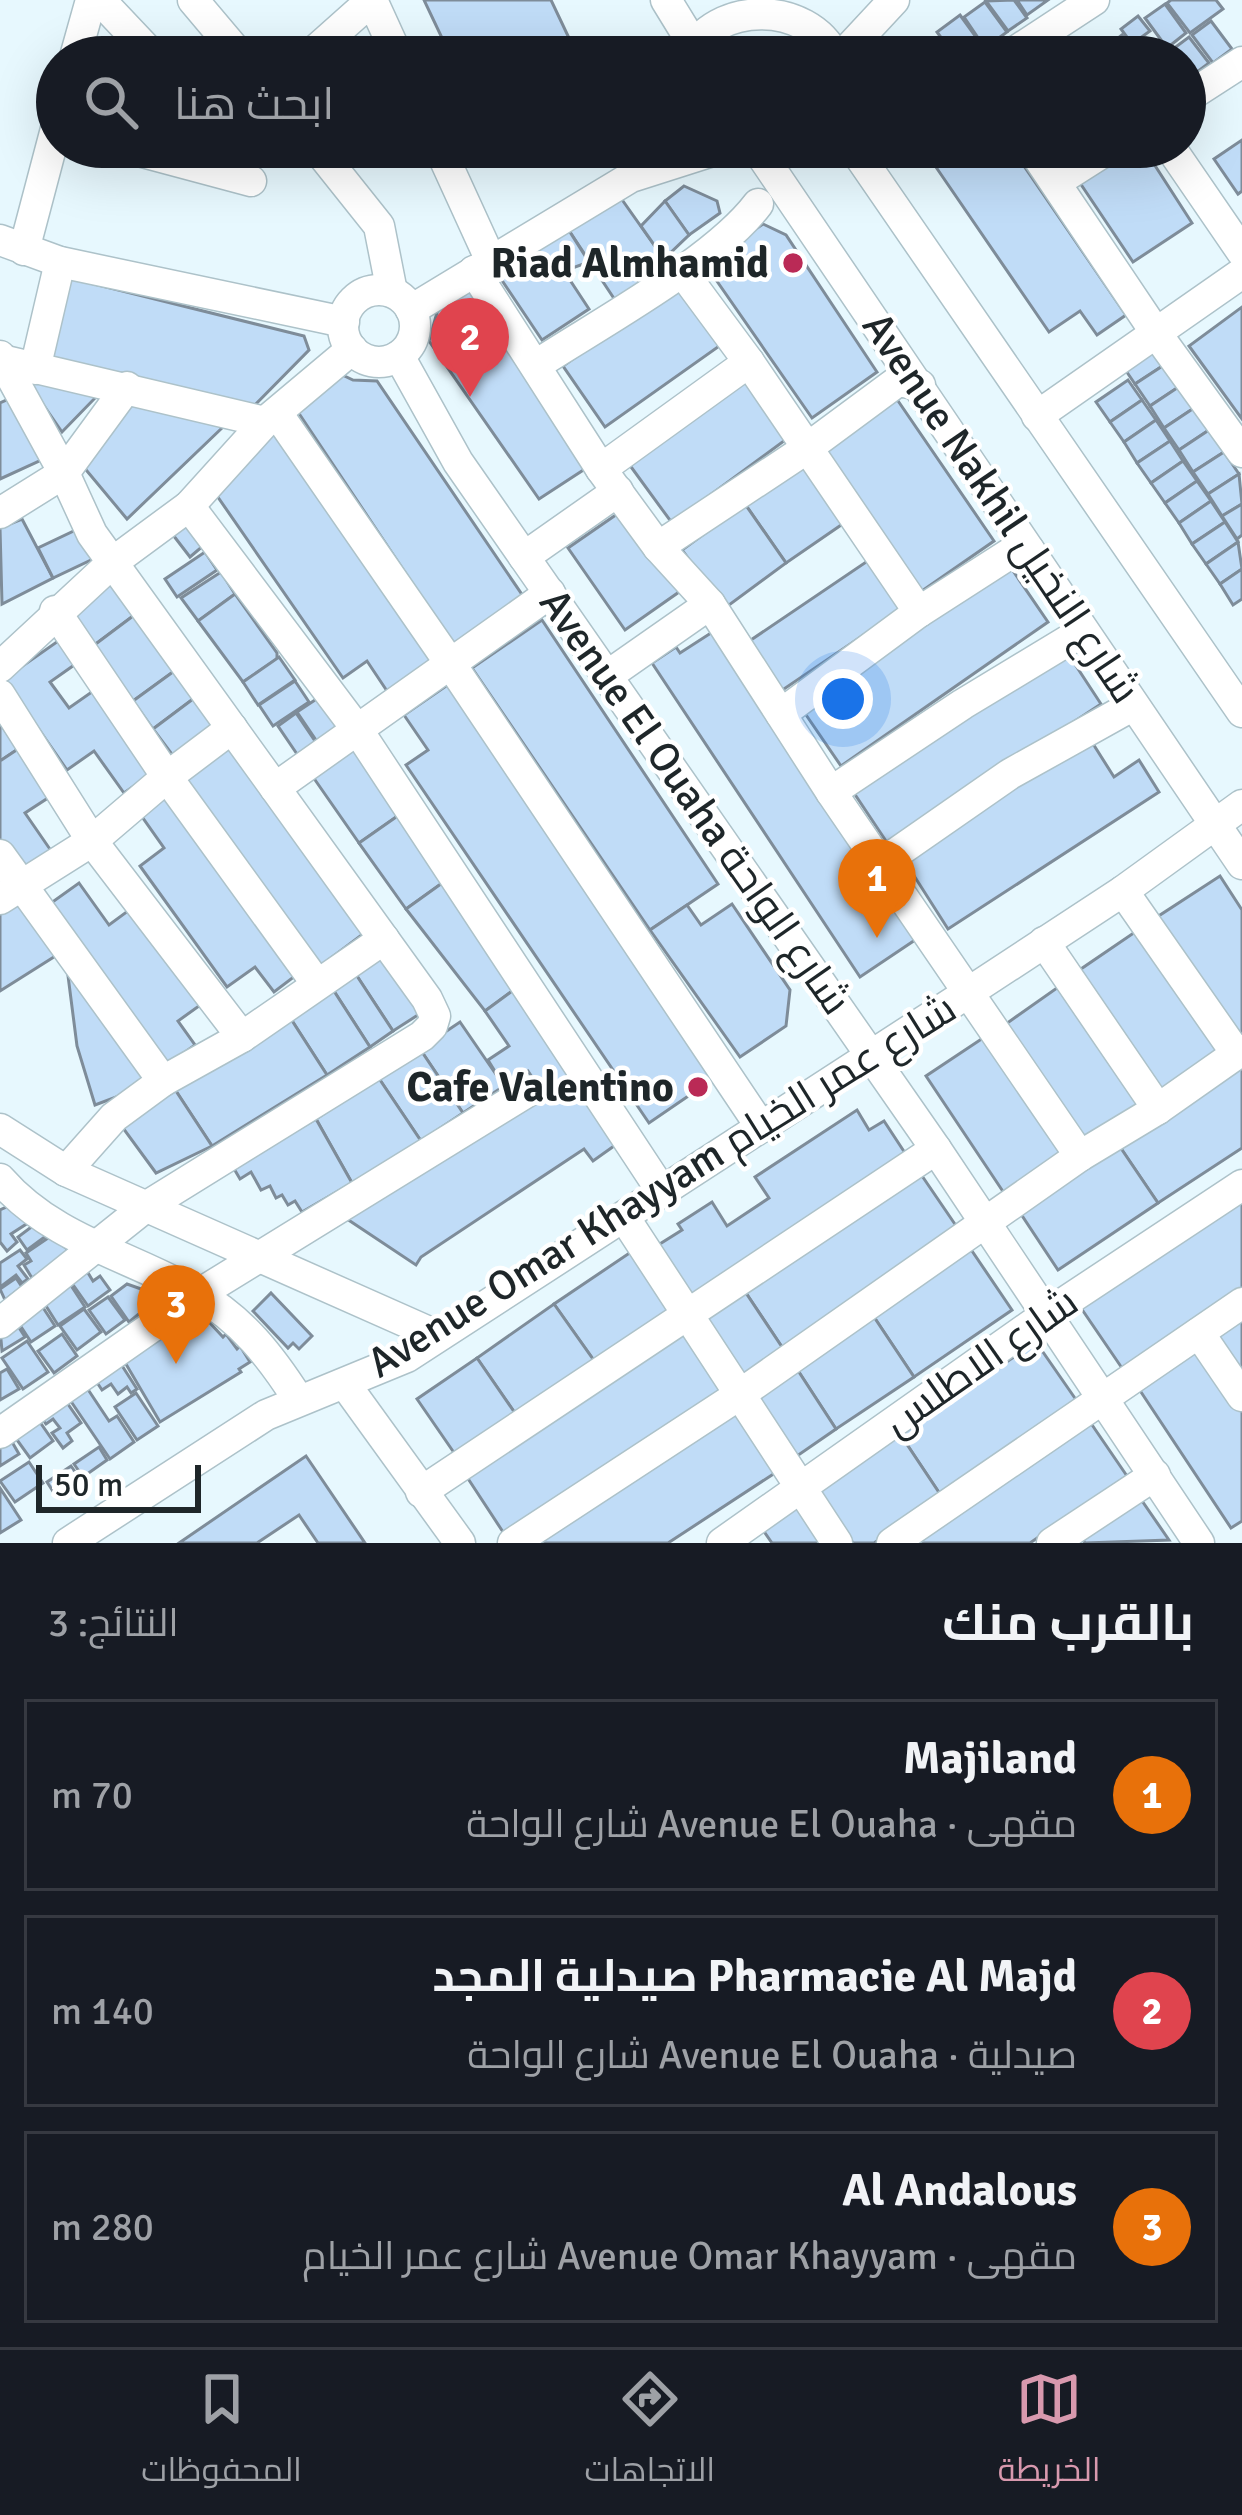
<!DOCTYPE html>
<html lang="ar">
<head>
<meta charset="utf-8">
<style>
  body { margin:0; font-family:Signika,Cairo,sans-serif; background:#242831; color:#f1f3f6; direction:rtl }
  .scale { position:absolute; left:36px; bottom:30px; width:165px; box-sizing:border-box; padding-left:12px; border:6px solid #1e2629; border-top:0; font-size:33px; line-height:42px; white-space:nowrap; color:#1e2629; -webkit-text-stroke:9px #fff; paint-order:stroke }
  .you { position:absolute; left:843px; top:699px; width:42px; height:42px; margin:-30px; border:9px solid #fff; border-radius:50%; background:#1a73e8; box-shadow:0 0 0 18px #1a73e833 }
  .badge { display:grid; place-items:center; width:78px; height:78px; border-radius:50%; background:#d899ae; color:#fff; font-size:39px; font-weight:700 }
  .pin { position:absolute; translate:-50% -99px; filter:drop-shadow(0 3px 6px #0008) }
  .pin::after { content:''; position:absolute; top:63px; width:42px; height:36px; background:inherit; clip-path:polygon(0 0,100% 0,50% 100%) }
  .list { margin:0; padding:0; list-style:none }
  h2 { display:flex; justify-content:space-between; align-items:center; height:156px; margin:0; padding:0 48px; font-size:51px }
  h2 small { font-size:39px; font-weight:400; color:#9ea1a6 }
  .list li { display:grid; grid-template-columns:78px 1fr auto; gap:36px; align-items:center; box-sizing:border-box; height:192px; margin:0 24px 24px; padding:0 24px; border:3px solid #363941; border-radius:0px }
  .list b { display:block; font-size:45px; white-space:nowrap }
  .list p { margin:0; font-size:39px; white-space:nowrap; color:#9ea1a6 }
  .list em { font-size:39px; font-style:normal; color:#9ea1a6 }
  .icon { flex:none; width:66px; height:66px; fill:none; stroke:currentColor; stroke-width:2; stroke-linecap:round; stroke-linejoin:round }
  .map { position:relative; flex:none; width:1242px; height:1543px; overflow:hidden; direction:ltr }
  .search { position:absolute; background:#171b24; box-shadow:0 12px 48px #0002; left:36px; right:36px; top:36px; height:132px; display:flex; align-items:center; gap:30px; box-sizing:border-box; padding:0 42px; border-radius:66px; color:#9ea1a6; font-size:45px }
  .sheet { height:804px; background:#171b24 }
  nav { display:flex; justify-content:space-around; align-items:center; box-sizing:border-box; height:168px; border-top:3px solid #363941; background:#171b24; font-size:33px; color:#9ea1a6 }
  nav a { display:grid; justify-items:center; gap:6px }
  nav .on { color:#d899ae }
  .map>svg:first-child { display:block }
  .building { fill:#c0dcf7; stroke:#7e8c99; stroke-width:3 }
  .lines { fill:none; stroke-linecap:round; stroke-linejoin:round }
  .minor-casing { stroke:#adc2c9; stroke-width:33 }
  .minor { stroke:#fff; stroke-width:30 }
  .poi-dot { fill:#ba2a56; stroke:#fff; stroke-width:4.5 }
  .labels { text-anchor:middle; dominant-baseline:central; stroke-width:9; stroke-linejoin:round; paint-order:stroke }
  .poi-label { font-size:42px; font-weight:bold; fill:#1e2629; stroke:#fff; text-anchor:end }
  .street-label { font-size:42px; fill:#1e2629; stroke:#fff }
</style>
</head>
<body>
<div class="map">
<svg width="1242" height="1543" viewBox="0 0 1242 1543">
  <rect width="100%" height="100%" fill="#e7f8fe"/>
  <g class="building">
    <path d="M424 0H551L578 57H451Z"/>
    <path d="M1014 0 1027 18 1008 31 986 1Z"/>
    <path d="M1017 0H1048L1027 15Z"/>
    <path d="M1171 0H1216L1223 9 1190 33 1167 3Z"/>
    <path d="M985 2 1007 32 985 48 964 17Z"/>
    <path d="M1165 4 1186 33 1167 48 1145 18Z"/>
    <path d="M960 15 984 48 971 57H955L937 32Z"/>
    <path d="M1138 16 1150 31 1132 44 1121 29Z"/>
    <path d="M1211 21 1232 49 1213 63 1192 35Z"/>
    <path d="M1122 35 1137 57H1110L1104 49Z"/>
    <path d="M1189 37 1209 63 1193 75 1185 64V57H1180L1173 49Z"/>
    <path d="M1242 140V191L1238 194 1214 159Z"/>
    <path d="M937 147H1011L1126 315 1097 335 1080 311 1049 332 927 154Z"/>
    <path d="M1126 147H1143L1192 223 1133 262 1078 180Z"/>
    <path d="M684 186 717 201 720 213 689 235 665 201Z"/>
    <path d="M618 194 664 259 637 279 642 287 617 303 568 229Z"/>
    <path d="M665 201 689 235 664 259 641 226Z"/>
    <path d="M763 224 786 235 877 372 812 418 705 264Z"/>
    <path d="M568 229 589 262 564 271 589 309 542 340 495 270Z"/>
    <path d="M66 277 304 336 309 350 252 408 46 357Z"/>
    <path d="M682 281 725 342 605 427 563 366Z"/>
    <path d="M463 285 481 299 591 465 539 499 429 341 440 302Z"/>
    <path d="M1242 307V419L1189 346Z"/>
    <path d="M1149 343 1164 365 1135 384 1120 362Z"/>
    <path d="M1164 365 1180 386 1150 406 1135 384Z"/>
    <path d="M18 368 97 396 62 432Z"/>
    <path d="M334 371 353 380 377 381 525 599 456 649 296 409Z"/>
    <path d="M742 375 788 438 672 523 626 460Z"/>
    <path d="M1128 380 1142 400 1110 422 1096 402Z"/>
    <path d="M1180 386 1194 408 1164 428 1150 406Z"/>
    <path d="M18 395 50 456 0 479V403Z"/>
    <path d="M894 395 994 541 919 593 819 446Z"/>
    <path d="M131 399 223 427 127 519 77 459Z"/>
    <path d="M1142 400 1156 420 1124 442 1110 422Z"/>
    <path d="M1194 408 1209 430 1179 450 1164 428Z"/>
    <path d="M1156 420 1170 441 1137 463 1124 442Z"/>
    <path d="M1209 430 1224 452 1193 472 1179 450Z"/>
    <path d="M276 431 435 662 389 694 367 661 343 678 213 490Z"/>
    <path d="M1170 441 1183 461 1151 483 1137 463Z"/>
    <path d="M1224 452 1239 474 1208 494 1193 472Z"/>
    <path d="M1183 461 1197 481 1165 503 1151 483Z"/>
    <path d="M803 463 844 523 786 563 745 504Z"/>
    <path d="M1239 474 1242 504 1222 516 1208 494Z"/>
    <path d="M1197 481 1211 501 1179 523 1165 503Z"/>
    <path d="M1211 501 1225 522 1192 544 1179 523Z"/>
    <path d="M745 504 786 563 725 608 682 550Z"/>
    <path d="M1242 504V535L1237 539 1222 516Z"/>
    <path d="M190 510 210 540 190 557 170 531Z"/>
    <path d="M623 510 679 592 625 630 568 548Z"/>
    <path d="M22 519 53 578 2 604 0 528Z"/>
    <path d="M1225 522 1238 542 1206 564 1192 544Z"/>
    <path d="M78 529 93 559 53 578 38 548Z"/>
    <path d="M1238 542 1242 569 1220 584 1206 564Z"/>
    <path d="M205 552 217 570 177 597 165 579Z"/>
    <path d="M872 558 905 607 781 691 748 642Z"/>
    <path d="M1009 565 1048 622 841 766 802 709Z"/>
    <path d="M1242 569V599L1233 605 1220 584Z"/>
    <path d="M221 572 235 594 198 621 181 598Z"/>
    <path d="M112 578 137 613 93 646 67 611Z"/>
    <path d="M235 594 277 653V659L243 682 198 621Z"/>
    <path d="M137 613 177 669 133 701 93 646Z"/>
    <path d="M542 620 718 884 650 930 472 668Z"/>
    <path d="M714 631 918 938 860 977 652 663 676 647 680 653Z"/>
    <path d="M61 639 77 663 50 682 69 708 96 689 154 772 124 793 94 751 67 770 4 679Z"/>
    <path d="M1065 649 1101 704 888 844 852 790Z"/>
    <path d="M279 657 295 680 258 705 243 682Z"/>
    <path d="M177 669 197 696 153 729 133 701Z"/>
    <path d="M295 681 309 702 273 726 259 705Z"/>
    <path d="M449 684 716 1077 649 1123 406 765 428 750 404 715Z"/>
    <path d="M197 696 218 725 174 757 153 729Z"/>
    <path d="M321 696 342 727 318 743 297 712Z"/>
    <path d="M296 713 317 744 299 757 278 726Z"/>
    <path d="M0 723 18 749 0 761Z"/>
    <path d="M1090 739 1114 777 1139 760 1159 792 948 929 904 860Z"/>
    <path d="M229 743 367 931 319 967 181 779Z"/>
    <path d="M355 748 399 815 359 843 313 777Z"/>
    <path d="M18 749 51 796 25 813 54 855 21 878 0 848V761Z"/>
    <path d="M167 790 299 973 274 992 255 967 227 987 140 866 164 848 138 811Z"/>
    <path d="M399 815 445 881 406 909 359 843Z"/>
    <path d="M1220 876 1242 910V1040L1154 919Z"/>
    <path d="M445 881 519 986 485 1011 406 909Z"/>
    <path d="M79 883 109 925 136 905 206 1001 178 1021 195 1045 167 1065 51 903Z"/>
    <path d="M24 899 57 955 0 991V914Z"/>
    <path d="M732 904 790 990 786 1026 740 1057 650 930 687 905 701 925Z"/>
    <path d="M1138 930 1222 1057 1161 1097 1078 971Z"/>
    <path d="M383 955 421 1013 393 1031 355 973Z"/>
    <path d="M66 960 151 1084 95 1105 77 1046Z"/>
    <path d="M355 973 393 1031 370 1047 332 988Z"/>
    <path d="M1064 983 1148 1103 1087 1146 1003 1026Z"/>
    <path d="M519 986 578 1072 544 1095 528 1071 504 1086 488 1060 509 1046 485 1011Z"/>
    <path d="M332 988 370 1047 327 1075 289 1016Z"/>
    <path d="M289 1016 327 1075 212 1146 174 1088Z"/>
    <path d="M460 1022 504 1086 463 1113 420 1049Z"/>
    <path d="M986 1036 1066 1155 1006 1196 926 1076Z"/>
    <path d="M420 1049 463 1113 421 1141 378 1077Z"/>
    <path d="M1242 1059V1148L1158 1203 1116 1141Z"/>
    <path d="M578 1072 621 1141 593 1161 584 1149 421 1257 416 1265 347 1219Z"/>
    <path d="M378 1077 421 1141 352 1183 316 1119Z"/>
    <path d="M174 1088 212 1146 156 1173 120 1124Z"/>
    <path d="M857 1110 869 1130 884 1121 907 1156 689 1298 655 1247 682 1230 678 1224 712 1202 727 1226 769 1198 755 1177Z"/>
    <path d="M316 1119 352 1183 302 1212 295 1201 288 1205 282 1195 276 1198 270 1186 261 1190 251 1172 240 1179 233 1167Z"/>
    <path d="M1116 1141 1158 1203 1058 1270 1017 1208Z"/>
    <path d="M918 1170 961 1233 786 1353 744 1290Z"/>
    <path d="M1242 1198V1291L1124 1371 1081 1308Z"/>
    <path d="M11 1205 31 1221 11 1234 17 1242 7 1251 0 1242V1210Z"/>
    <path d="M34 1225 46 1236 27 1250 18 1237Z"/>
    <path d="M51 1236 71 1252 32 1278 24 1265 31 1261 26 1253Z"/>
    <path d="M970 1248 1012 1310 914 1377 872 1314Z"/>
    <path d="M20 1250 27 1259 18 1266 28 1279 22 1283 16 1275 0 1287V1263Z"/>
    <path d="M631 1252 671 1310 595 1362 554 1304Z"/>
    <path d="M85 1268 93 1281 100 1276 110 1290 88 1306 69 1279Z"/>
    <path d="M16 1278 22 1287 5 1300 0 1289Z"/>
    <path d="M68 1281 85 1307 58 1325 41 1298Z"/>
    <path d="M127 1284 161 1296 129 1322 111 1296Z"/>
    <path d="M744 1290 786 1353 742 1384 699 1320Z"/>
    <path d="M271 1293 312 1336 299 1349 293 1343 288 1348 253 1311Z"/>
    <path d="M108 1297 125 1320 106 1334 89 1310Z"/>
    <path d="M40 1303 55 1326 31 1342 16 1319Z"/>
    <path d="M554 1304 595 1362 517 1416 477 1358Z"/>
    <path d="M84 1309 101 1332 77 1350 60 1326Z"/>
    <path d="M197 1309 223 1337 226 1334 237 1349 240 1346 250 1362 239 1369 241 1372 160 1422 123 1359Z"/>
    <path d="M872 1314 914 1377 836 1429 795 1366Z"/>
    <path d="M1242 1319V1376L1216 1336Z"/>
    <path d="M14 1320 25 1337 2 1351 0 1329Z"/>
    <path d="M684 1329 725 1390 505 1535 465 1474Z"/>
    <path d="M62 1334 77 1356 54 1373 38 1351Z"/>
    <path d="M27 1341 48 1372 23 1389 2 1358Z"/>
    <path d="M1036 1342 1079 1404 942 1497 900 1434Z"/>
    <path d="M1198 1345 1242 1412V1521L1231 1528 1137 1386Z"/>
    <path d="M477 1358 517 1416 457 1457 417 1399Z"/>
    <path d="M119 1361 137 1389 131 1393 127 1387 118 1394 111 1384 102 1390 94 1378Z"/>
    <path d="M795 1366 836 1429 797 1456 755 1393Z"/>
    <path d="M7 1369 19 1389 0 1400V1373Z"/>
    <path d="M85 1385 109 1421 117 1416 134 1442 110 1459 68 1397Z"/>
    <path d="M136 1393 158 1426 137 1440 115 1407Z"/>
    <path d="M63 1397 81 1423 67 1433 72 1441 63 1448 52 1433 60 1428 53 1419 46 1424 39 1414Z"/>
    <path d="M736 1407 778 1471 668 1543H528Z"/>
    <path d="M35 1415 53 1441 30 1458 12 1433Z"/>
    <path d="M1088 1419 1127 1476 1030 1543H908Z"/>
    <path d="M900 1434 942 1497 874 1543H853L817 1490Z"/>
    <path d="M8 1435 19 1454 0 1466V1440Z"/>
    <path d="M99 1447 107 1460 83 1477 74 1464Z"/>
    <path d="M306 1456 365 1543H318L299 1515 257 1543H179Z"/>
    <path d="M29 1462 43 1483 15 1502 0 1481Z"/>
    <path d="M71 1466 80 1479 56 1496 47 1482Z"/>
    <path d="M0 1488 21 1520 0 1533Z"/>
    <path d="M1138 1495 1169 1540 1085 1543 1080 1535Z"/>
    <path d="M803 1502 830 1543H772L763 1530Z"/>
  </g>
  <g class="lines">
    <defs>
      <g id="minor">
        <path d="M100 0 154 57"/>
        <path d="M193 0 241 57"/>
        <path d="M666 0 693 44"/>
        <path d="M75 57 91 0"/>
        <path d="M308 57 372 0 398 57"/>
        <path d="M688 57C713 0 809 0 835 57"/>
        <path d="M841 57 894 0"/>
        <path d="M1007 57 1094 0"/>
        <path d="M1185 99 1242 62"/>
        <path d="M124 147 251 181"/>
        <path d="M316 147 379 226 392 292"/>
        <path d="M439 147 492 263"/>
        <path d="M853 147 1242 712"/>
        <path d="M1031 147 1156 333 1242 452"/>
        <path d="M1170 147 1242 252"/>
        <path d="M760 153 1242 864"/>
        <path d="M1056 182 1111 147"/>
        <path d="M0 240 60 262 344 322"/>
        <path d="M24 250 57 125"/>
        <path d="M681 270 749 362 919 612"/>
        <path d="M474 271 601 469 658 547 710 604 831 792 1080 1156"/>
        <circle cx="379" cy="326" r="36"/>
        <path d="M411 310 631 177 725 147"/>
        <path d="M0 356 64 473 92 534 427 999 435 1016 432 1026 422 1036 144 1208 0 1323"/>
        <path d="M399 356 458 462 936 1149 1199 1543"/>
        <path d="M2 360 265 422"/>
        <path d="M536 365C599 324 715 261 758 204"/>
        <path d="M35 369 60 262"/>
        <path d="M277 413 452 666 761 1127"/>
        <path d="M1037 416 1242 273"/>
        <path d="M601 469 749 362"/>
        <path d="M189 506 359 732 661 1190"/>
        <path d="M0 513 64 473 127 387"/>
        <path d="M658 547 806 449 898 381 920 385"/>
        <path d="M524 557 618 491"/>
        <path d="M55 611 167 777 317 984"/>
        <path d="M0 667 113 562 189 506 265 422 352 349"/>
        <path d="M607 676 710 604"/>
        <path d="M0 695 92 841 242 1037"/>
        <path d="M781 714 919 612 1011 553 1029 550"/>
        <path d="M275 788 550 593"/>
        <path d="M831 792 963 704 1082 632"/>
        <path d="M0 855 163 1081 242 1037 384 939"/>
        <path d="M882 863 1010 774 1132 706"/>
        <path d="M1123 891 1236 1053"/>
        <path d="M0 899 92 841 167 777 232 728"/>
        <path d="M1044 942 1158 1109"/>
        <path d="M0 1129 66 1171 438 1336"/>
        <path d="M66 1171 114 1117 163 1081"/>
        <path d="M0 1179C53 1240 129 1255 197 1294 242 1319 271 1357 298 1399"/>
        <path d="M624 1217 837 1543"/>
        <path d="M1199 1333 1242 1396"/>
        <path d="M345 1384 460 1543"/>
        <path d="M0 1433 199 1294 527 1092"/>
        <path d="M421 1492 936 1149"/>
        <path d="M68 1543 266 1415 407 1357 966 994 1123 891 1242 805"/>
        <path d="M513 1543 739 1395 1080 1156 1158 1109 1242 1050"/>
        <path d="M722 1543 1047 1314 1242 1185"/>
        <path d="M892 1543 1242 1303"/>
        <path d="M1052 1543 1155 1475"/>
      </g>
    </defs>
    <use href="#minor" class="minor-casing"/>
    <use href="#minor" class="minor"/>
  </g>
  <g class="poi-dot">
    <circle cx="793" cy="263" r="12"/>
    <circle cx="698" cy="1087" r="12"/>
  </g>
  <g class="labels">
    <g class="poi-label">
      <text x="769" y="263">Riad Almhamid</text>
      <text x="674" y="1087">Cafe Valentino</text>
    </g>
    <g class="street-label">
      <text transform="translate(1001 508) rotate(56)">Avenue Nakhil شارع النخيل</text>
      <text transform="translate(695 802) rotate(55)">Avenue El Ouaha شارع الواحة</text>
      <text transform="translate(662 1186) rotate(-32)">Avenue Omar Khayyam شارع عمر الخيام</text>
      <text transform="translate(981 1362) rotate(-35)">شارع الاطلس</text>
    </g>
  </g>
</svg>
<div class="scale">50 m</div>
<div class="you"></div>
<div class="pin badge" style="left:877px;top:938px;background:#e8710a">1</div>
<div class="pin badge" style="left:470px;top:397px;background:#e0444e">2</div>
<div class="pin badge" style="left:176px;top:1364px;background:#e8710a">3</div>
<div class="search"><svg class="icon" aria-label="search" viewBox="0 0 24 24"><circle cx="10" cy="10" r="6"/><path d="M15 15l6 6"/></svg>ابحث هنا</div>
</div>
<section class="sheet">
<h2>بالقرب منك<small>النتائج: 3</small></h2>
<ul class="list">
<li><span class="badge" style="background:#e8710a">1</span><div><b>Majiland</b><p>مقهى · Avenue El Ouaha شارع الواحة</p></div><em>70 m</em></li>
<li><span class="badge" style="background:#e0444e">2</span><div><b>Pharmacie Al Majd صيدلية المجد</b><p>صيدلية · Avenue El Ouaha شارع الواحة</p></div><em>140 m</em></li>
<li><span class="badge" style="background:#e8710a">3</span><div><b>Al Andalous</b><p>مقهى · Avenue Omar Khayyam شارع عمر الخيام</p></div><em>280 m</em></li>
</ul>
</section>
<nav>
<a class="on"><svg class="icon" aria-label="map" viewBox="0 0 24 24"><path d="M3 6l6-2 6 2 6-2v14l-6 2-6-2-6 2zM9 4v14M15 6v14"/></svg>الخريطة</a>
<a><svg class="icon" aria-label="directions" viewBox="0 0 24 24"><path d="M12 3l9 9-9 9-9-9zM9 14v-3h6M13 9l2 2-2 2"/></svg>الاتجاهات</a>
<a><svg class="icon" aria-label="saved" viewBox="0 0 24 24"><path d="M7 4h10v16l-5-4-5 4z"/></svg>المحفوظات</a>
</nav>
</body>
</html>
